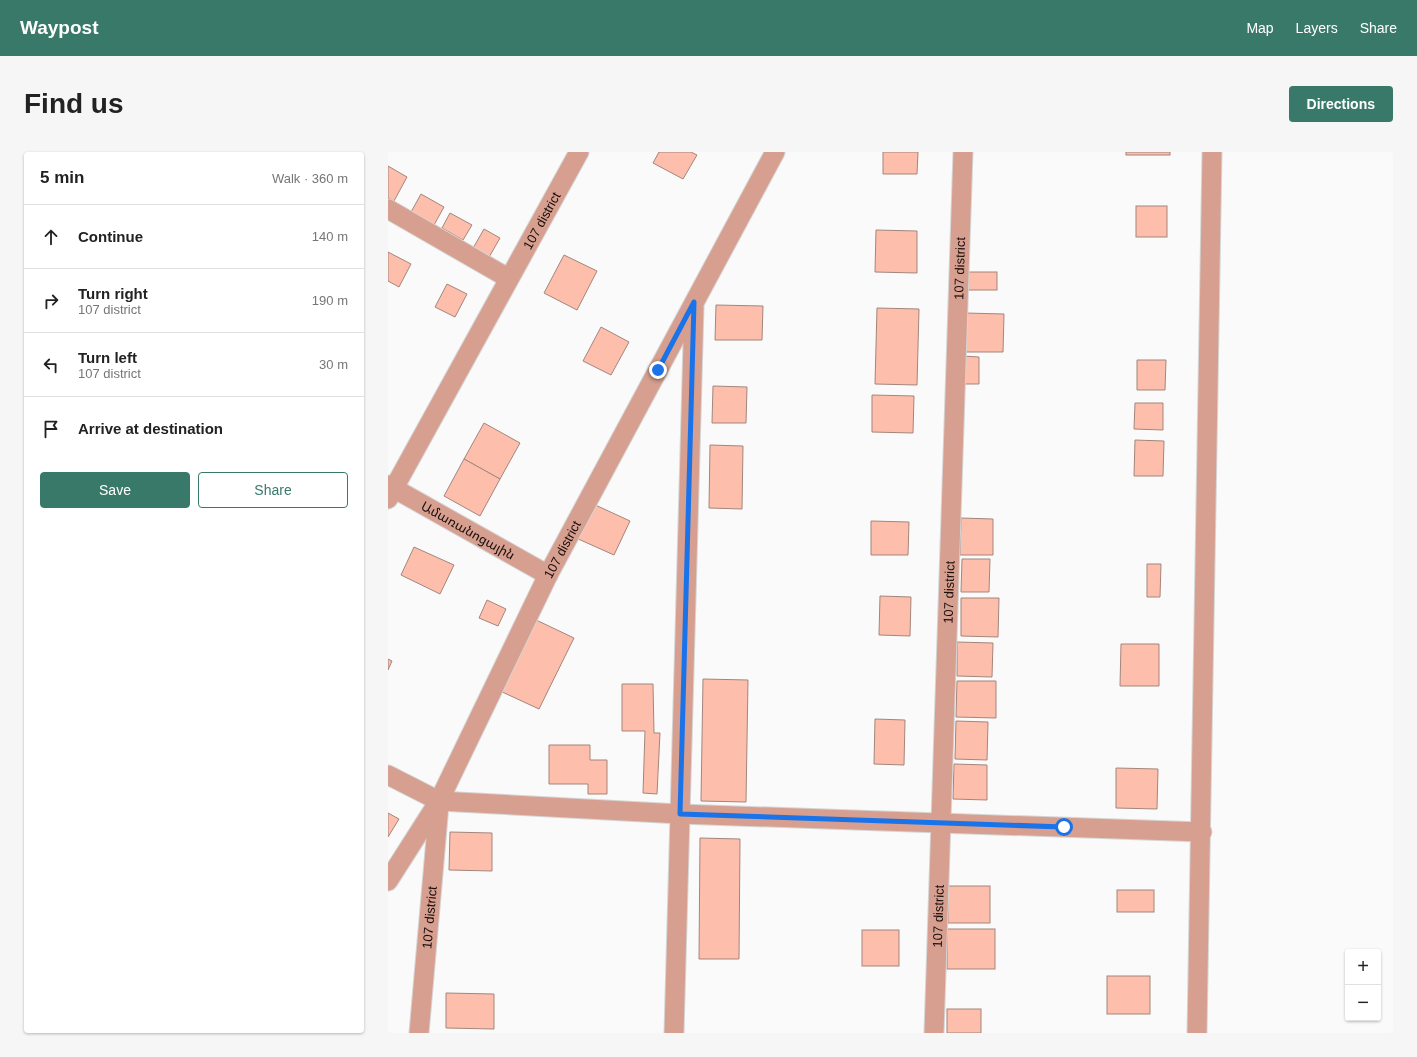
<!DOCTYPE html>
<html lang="en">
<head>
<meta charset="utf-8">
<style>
  body { margin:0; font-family:Arial,"Noto Sans Armenian",sans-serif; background:#f6f6f6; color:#222 }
  .controls { position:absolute; right:12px; bottom:12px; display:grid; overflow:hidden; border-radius:4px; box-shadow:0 1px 3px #0004 }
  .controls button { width:36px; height:36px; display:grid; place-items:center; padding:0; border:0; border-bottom:1px solid #e0e0e0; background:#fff; color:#222; font:20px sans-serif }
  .stop { position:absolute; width:12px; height:12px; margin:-9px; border:3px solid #1a73e8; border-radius:50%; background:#fff }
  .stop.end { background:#1a73e8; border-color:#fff; box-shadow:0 1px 4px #0008 }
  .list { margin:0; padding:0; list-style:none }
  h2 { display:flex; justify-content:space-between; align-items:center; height:52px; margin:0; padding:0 16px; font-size:17px }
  h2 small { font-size:13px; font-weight:400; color:#767676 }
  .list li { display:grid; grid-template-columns:26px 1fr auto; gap:12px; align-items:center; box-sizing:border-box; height:64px; padding:0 16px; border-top:1px solid #e0e0e0 }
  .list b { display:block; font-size:15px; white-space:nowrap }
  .list p { margin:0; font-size:13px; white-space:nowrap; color:#767676 }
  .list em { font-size:13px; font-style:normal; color:#767676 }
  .actions { display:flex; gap:8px; padding:12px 16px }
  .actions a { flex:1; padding:9px 0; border:1px solid #387969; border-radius:4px; text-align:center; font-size:14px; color:#387969 }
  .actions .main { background:#387969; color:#fff }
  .icon { flex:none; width:22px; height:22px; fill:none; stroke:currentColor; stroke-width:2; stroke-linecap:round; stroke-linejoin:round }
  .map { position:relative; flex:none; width:1005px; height:881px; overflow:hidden; border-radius:4px }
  header { display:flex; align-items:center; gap:24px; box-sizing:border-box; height:56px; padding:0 20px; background:#387969; color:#fff }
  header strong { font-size:19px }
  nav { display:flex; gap:22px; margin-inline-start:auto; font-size:14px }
  .intro { display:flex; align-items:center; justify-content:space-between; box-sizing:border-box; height:96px; padding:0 24px }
  h1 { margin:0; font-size:28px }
  .button { padding:10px 18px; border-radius:4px; background:#387969; color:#fff; font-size:14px; font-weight:700 }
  main { display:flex; gap:24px; padding:0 24px }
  aside { flex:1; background:#fff; border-radius:4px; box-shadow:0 1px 3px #0004 }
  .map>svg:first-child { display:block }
  .building { fill:#fdbfac; stroke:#a4857c }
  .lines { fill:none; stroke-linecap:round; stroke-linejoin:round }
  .minor-casing { stroke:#d6d4d4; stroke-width:21 }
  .minor { stroke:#d69f8f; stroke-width:19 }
  .route { stroke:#1a73e8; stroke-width:5 }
  .labels { text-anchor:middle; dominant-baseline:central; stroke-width:3.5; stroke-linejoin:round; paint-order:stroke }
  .street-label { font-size:13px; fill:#180d0a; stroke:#fff }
</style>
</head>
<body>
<header>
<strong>Waypost</strong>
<nav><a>Map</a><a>Layers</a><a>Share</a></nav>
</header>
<div class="intro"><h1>Find us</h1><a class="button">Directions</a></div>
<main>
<aside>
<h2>5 min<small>Walk · 360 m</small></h2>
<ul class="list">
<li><svg class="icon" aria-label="ahead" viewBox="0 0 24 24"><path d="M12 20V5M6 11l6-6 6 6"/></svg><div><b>Continue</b></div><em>140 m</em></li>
<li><svg class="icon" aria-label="right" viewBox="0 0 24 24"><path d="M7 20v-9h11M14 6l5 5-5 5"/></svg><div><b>Turn right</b><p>107 district</p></div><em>190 m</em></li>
<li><svg class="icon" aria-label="left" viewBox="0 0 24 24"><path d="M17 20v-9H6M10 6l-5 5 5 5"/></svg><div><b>Turn left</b><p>107 district</p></div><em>30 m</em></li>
<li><svg class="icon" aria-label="arrive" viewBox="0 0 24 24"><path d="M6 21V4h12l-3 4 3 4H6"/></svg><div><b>Arrive at destination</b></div></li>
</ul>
<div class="actions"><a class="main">Save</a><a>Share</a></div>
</aside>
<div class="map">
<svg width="1005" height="881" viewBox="0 0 1005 881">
  <rect width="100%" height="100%" fill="#fafafa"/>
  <g class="building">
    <path d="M271 0H303L309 3 295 27 265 11Z"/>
    <path d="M495 0H530L529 22H495Z"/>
    <rect x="738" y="0" width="44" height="3"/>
    <path d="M0 14 19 25 6 49 0 46Z"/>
    <path d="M33 42 56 55 46 73 23 60Z"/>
    <rect x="748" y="54" width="31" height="31"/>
    <path d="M62 61 84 73 75 88 54 76Z"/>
    <path d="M96 77 112 86 100 107 84 98Z"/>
    <path d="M488 78 529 79V121L487 120Z"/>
    <path d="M0 100 23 112 11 135 0 129Z"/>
    <path d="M176 103 209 119 189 158 156 141Z"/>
    <rect x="578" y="120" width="31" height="18"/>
    <path d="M59 132 79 142 67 165 47 155Z"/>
    <path d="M328 153 375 154 374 188H327Z"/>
    <path d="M489 156 531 157 529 233 487 232Z"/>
    <path d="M577 161 616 162 615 200H576Z"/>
    <path d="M213 175 241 190 223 223 195 209Z"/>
    <path d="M574 204 591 205V232H574Z"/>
    <path d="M749 208H778L777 238H749Z"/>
    <path d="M325 234 359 235 358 271H324Z"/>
    <path d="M484 243 526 244 525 281 484 280Z"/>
    <path d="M747 251H775V278L746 277Z"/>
    <path d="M96 271 132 291 112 327 76 307Z"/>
    <path d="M747 288 776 289 775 324H746Z"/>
    <path d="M322 293 355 294 354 357 321 356Z"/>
    <path d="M76 307 112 327 92 364 56 344Z"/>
    <path d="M203 351 242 369 226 403 188 386Z"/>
    <path d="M573 366 605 367V403H572Z"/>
    <path d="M483 369 521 370 520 403H483Z"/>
    <path d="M26 395 66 413 52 442 13 423Z"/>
    <path d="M574 407H602L601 440H573Z"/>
    <path d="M759 412H773L772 445H759Z"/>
    <path d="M492 444 523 445 522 484 491 483Z"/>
    <path d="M573 446H611L610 485 573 484Z"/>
    <path d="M99 448 118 457 110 474 91 466Z"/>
    <path d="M146 467 186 486 151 557 112 539Z"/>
    <path d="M569 490 605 491 604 525 569 524Z"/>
    <path d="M733 492H771V534H732Z"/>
    <path d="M0 507 4 509 0 518Z"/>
    <path d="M315 527 360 528 358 650 313 649Z"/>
    <path d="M569 529H608V566L568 565Z"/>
    <path d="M234 532H265L266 581H272L269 642 255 641 257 579H234Z"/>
    <path d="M487 567 517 568 516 613 486 612Z"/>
    <path d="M568 569 600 570 599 608 567 607Z"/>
    <path d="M161 593H202V608H219V642H200V632H161Z"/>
    <path d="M566 612 599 613V648L565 647Z"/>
    <path d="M728 616 770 617 769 657 728 656Z"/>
    <path d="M0 661 11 667 0 685Z"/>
    <path d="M62 680 104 681V719L61 718Z"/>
    <path d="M312 686 352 687 351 807H311Z"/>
    <rect x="560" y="734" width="42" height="37"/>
    <rect x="729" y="738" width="37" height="22"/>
    <rect x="559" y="777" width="48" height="40"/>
    <rect x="474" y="778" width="37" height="36"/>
    <rect x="719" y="824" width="43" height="38"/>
    <path d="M58 841 106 842V877L58 876Z"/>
    <rect x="559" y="857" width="34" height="24"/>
  </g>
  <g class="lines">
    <defs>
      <g id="minor">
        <path d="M0 57 120 126"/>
        <path id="s1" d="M0 333 160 423"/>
        <path id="s2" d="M0 347 191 0"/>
        <path d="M0 623 51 649 292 662 814 680"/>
        <path id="s3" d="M0 729 51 649 160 423 387 0"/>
        <path id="s4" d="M31 881 51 653"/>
        <path d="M286 881 306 155"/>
        <path id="s5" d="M546 881 575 0"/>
        <path d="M809 881 824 0"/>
      </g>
    </defs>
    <use href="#minor" class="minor-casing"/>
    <use href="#minor" class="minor"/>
  </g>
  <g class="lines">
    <path class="route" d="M270 218 306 150 292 662 676 675"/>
  </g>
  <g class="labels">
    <g class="street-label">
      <text stroke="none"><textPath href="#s2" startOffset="318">107 district</textPath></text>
      <text stroke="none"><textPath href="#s5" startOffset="765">107 district</textPath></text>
      <text stroke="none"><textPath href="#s1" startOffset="92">Ամառանոցային</textPath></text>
      <text stroke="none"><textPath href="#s3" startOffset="375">107 district</textPath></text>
      <text stroke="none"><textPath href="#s5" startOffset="441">107 district</textPath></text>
      <text stroke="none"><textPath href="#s5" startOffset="117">107 district</textPath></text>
      <text stroke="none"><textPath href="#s4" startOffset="116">107 district</textPath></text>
    </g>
  </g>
</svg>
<div class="controls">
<button>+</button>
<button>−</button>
</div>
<div class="stop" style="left:676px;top:675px"></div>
<div class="stop end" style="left:270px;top:218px"></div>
</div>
</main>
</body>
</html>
